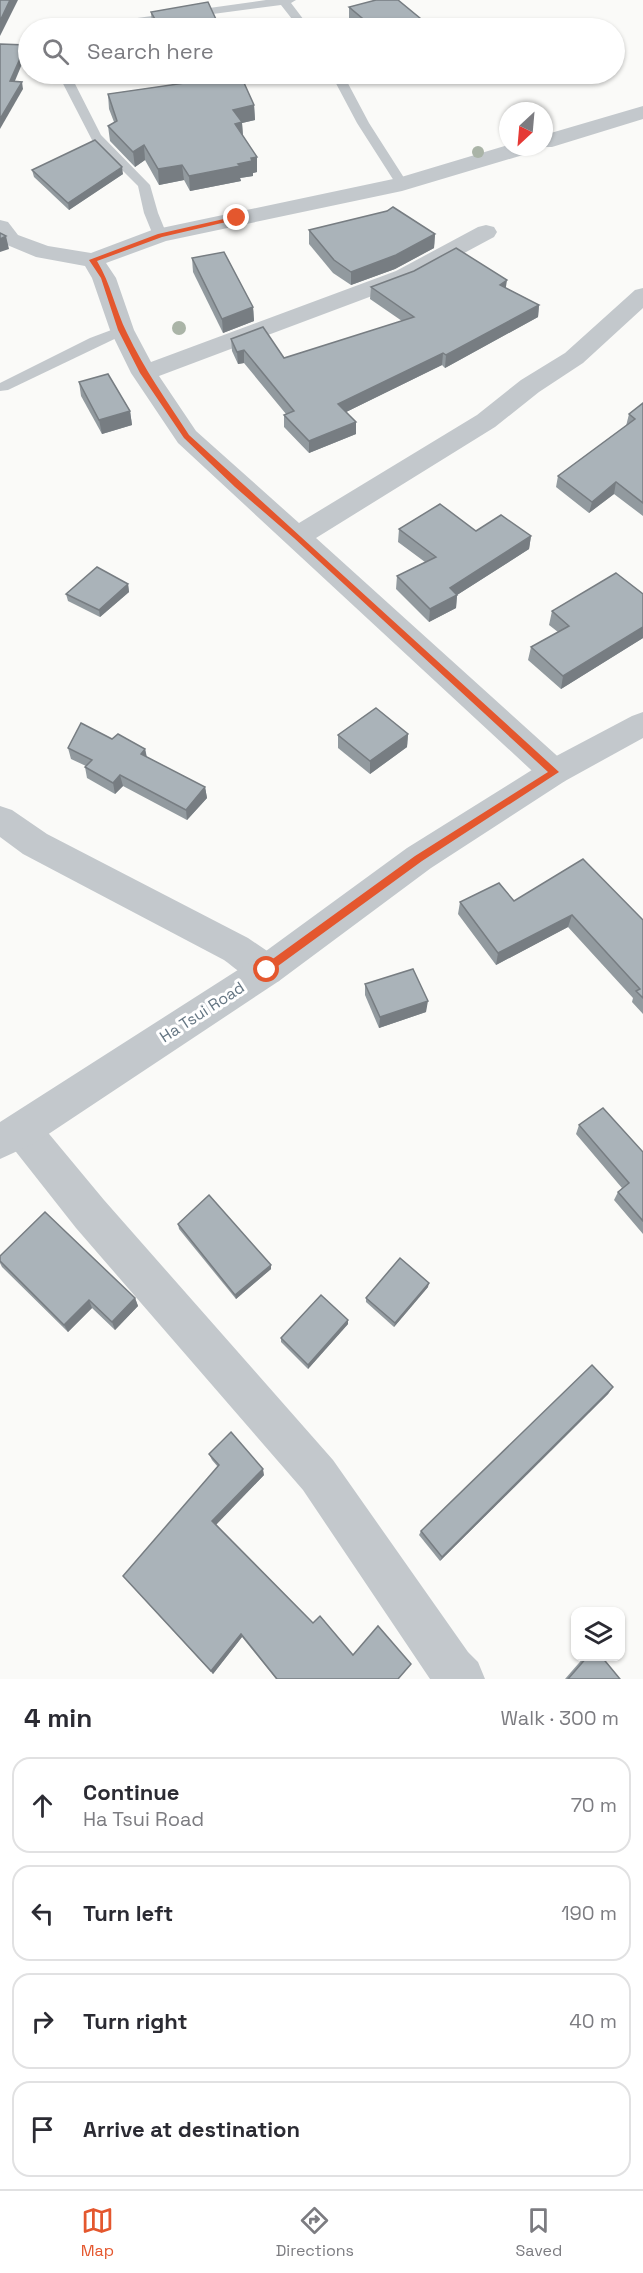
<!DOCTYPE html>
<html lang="en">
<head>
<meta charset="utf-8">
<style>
  body { margin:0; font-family:"Space Grotesk",sans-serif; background:#f7f7f7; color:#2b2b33 }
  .controls { position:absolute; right:18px; bottom:18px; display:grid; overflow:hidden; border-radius:12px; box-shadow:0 2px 4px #0004 }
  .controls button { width:54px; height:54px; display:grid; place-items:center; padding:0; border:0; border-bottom:2px solid #e1e1e2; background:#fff; color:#2b2b33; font:30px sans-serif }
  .compass { position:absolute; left:499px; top:102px; width:54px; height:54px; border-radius:50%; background:#fff; box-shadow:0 2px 4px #0004; rotate:206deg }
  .stop { position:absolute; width:18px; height:18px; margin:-14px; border:4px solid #e4572e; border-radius:50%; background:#fff }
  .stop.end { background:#e4572e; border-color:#fff; box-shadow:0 2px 6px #0008 }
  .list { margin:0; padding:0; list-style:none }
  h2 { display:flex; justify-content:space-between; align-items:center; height:78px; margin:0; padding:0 24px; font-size:26px }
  h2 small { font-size:20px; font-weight:400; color:#7c7c81 }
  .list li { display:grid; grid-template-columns:39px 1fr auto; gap:18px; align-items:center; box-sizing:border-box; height:96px; margin:0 12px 12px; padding:0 12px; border:2px solid #e1e1e2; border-radius:18px }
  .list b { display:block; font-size:22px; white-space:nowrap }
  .list p { margin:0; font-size:20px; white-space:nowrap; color:#7c7c81 }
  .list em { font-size:20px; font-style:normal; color:#7c7c81 }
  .icon { flex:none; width:33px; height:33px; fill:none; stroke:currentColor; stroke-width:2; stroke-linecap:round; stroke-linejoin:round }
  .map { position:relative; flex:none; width:643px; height:1679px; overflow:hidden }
  .search { position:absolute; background:#fff; box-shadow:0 2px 4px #0004; left:18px; right:18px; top:18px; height:66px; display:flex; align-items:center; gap:15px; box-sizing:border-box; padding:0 21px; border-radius:33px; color:#7c7c81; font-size:22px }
  .sheet { height:510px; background:#fff }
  nav { display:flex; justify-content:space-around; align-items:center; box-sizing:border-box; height:84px; border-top:2px solid #e1e1e2; background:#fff; font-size:16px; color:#7c7c81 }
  nav a { display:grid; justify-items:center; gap:3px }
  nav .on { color:#e4572e }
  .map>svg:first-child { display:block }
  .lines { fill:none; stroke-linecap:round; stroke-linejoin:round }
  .service { fill:#c3c8cc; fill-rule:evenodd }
  .minor { fill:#c3c8cc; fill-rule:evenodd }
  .tertiary { fill:#c3c8cc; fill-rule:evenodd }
  .tree { fill:#aab4a7 }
  .wall { fill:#929a9f }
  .shaded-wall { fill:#777d82 }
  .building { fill:#aab3b9; stroke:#777d82; stroke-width:1.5 }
  .route { fill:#e4572e }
  .labels { text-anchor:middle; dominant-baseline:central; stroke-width:6; stroke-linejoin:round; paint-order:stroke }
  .street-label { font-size:16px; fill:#657683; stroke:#fff }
</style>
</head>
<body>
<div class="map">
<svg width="643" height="1679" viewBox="0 0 643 1679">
  <rect width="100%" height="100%" fill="#fafaf8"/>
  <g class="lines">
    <g class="service">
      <path d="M266 0H296L291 3 310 28H299L281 5 108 28H81L87 25Z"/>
      <path d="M58 74H70L101 135 150 185 158 213 167 235 165 238 160 239 153 235 144 213 138 186 92 140Z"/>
      <path d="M331 74H343L369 123 408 184 407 187H397L396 184 357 123Z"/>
      <path d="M122 326 129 330 127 333 8 390 0 391V383L90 338Z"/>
    </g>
    <g class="minor">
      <path d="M643 106V119L552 147H538H544V135Z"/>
      <path d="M508 145 536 147 533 152 402 191 166 241 106 263 116 278 134 330 151 362 396 271 478 227 486 225 494 227 497 232 494 237 412 281 159 376 196 431 299 523 477 415 521 380 565 353 635 290 643 288V308L583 363 539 392 495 427 316 538 565 763 570 772 565 781 554 785 543 781 178 443 131 373 110 330 92 278 85 266 36 257 0 242V220L8 222 18 235 48 246 91 253 152 230 398 178Z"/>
      <path d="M0 806 12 810 47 834 248 938 279 959 285 970 279 981C256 989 242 973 224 960L23 854 0 837Z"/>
      <path d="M22 1112 35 1117 104 1200 333 1460 468 1652 478 1662 485 1679H430L303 1490 76 1228 9 1143 3 1130 9 1117Z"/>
    </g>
    <path class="tertiary" d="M643 712V738L565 781 431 868 279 981 35 1143 0 1159V1122L255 959 407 848 543 763 632 716Z"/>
  </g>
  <g class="tree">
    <circle cx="478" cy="152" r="6"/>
    <circle cx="179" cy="328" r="7"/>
  </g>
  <g class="wall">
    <path d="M349 7 432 28H354L349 24Z"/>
    <path d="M151 12 220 28H153L152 26Z"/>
    <path d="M179 74H240L254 105 255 120 242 123 243 136 257 172 253 173V176L240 178 241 181 190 191 184 180 159 185 145 160 135 167 110 141 108 126 114 122 109 109 108 94 185 83Z"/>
    <path d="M32 170 123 174 69 210 34 177Z"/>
    <path d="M309 230 435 234 434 248 395 269 351 285 333 273 309 244Z"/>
    <path d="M192 258 253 307 254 321 223 333 193 272Z"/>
    <path d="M371 287 506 288 539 305 538 317 445 368 442 365 346 412 356 422V434L309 453 284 427V415L286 414 244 363 238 364 232 351 231 339 284 358 402 321 370 299Z"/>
    <path d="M79 382 130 411 132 425 102 434 81 396Z"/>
    <path d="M643 403V516L614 494 589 513 556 487 558 476 626 426 629 414Z"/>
    <path d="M399 529 476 531 531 536 529 549 457 595 456 608 429 622 396 589 397 576 425 562 398 542Z"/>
    <path d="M128 584 129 592 100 617 68 601 66 594Z"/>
    <path d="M643 594V638L561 689 528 660 531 647 558 632 549 625 552 611Z"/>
    <path d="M408 734 407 747 370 774 338 748V735Z"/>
    <path d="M112 739 145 749 147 757 205 787 207 798 187 820 123 786 115 794 87 778 85 767 86 766 71 759 68 748Z"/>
    <path d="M514 901 643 920V1014L632 1002 633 998 568 927 496 965 458 914 460 902Z"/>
    <path d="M365 984 426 1012 379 1028 365 995Z"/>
    <path d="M579 1125 643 1152V1234L614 1200 618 1192 622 1188 576 1134Z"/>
    <path d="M178 1224 271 1265V1269L236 1299 179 1229Z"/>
    <path d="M0 1256 135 1298 138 1306 115 1330 92 1308 68 1332 2 1267 0 1263Z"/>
    <path d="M428 1287 394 1327 366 1302V1298Z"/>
    <path d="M348 1324 308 1369 281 1342V1338Z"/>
    <path d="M613 1387 608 1394 440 1561 419 1535 421 1531Z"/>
    <path d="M209 1454 264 1475 216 1524 313 1623 353 1655 399 1679H276L242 1637 213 1674 123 1576 218 1467 212 1460Z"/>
    <path d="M585 1656H601L620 1679H565Z"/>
  </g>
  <g class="shaded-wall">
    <path d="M10 0H18L0 36V21Z"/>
    <path d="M26 45 27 52 12 88 10 81Z"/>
    <path d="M22 82 23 89 0 129V119Z"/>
    <path d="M254 105 255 120 242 123 243 137 236 139 233 110Z"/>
    <path d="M144 145 145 160 135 167 133 152Z"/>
    <path d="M257 157V172L253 173V176L240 178 241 181 190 191 189 176 238 164 251 158Z"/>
    <path d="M182 165 184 180 159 185 158 169Z"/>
    <path d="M122 167 123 174 69 210 68 203Z"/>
    <path d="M435 234 434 248 395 269 351 285V272Z"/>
    <path d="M6 236 9 249 0 252V239Z"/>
    <path d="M507 280 505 293 500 285Z"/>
    <path d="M539 305 538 317 445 368 446 355Z"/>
    <path d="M253 307 254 321 223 333 222 319Z"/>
    <path d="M244 350V363L238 364 237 352Z"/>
    <path d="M443 353 442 365 338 416V404Z"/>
    <path d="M130 411 132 425 102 434 99 420Z"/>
    <path d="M356 422V434L309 453V441Z"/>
    <path d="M616 482 614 494 589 513 592 502Z"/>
    <path d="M531 536 529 549 457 595 456 608 429 622 430 609 450 588Z"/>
    <path d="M128 584 129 592 100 617 99 610Z"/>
    <path d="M643 627V638L561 689 563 676Z"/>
    <path d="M408 734 407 747 370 774V761Z"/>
    <path d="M145 749 147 760 141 754Z"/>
    <path d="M120 775 123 786 115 794 113 783Z"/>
    <path d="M205 787 207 798 187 820 186 810Z"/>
    <path d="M572 915 568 927 496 965 498 953Z"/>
    <path d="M428 1001 426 1012 379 1028 380 1017Z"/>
    <path d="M271 1265V1269L236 1299 235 1295Z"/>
    <path d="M429 1283 428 1287 394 1327 395 1323Z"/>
    <path d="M135 1298 138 1306 115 1330 112 1322Z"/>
    <path d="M89 1300 92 1308 68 1332 64 1325Z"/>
    <path d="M348 1320V1324L308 1369V1365Z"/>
    <path d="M613 1387 608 1394 440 1561 442 1557Z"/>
    <path d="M263 1469 264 1475 215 1526 212 1521Z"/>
    <path d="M241 1634 242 1637 213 1674 211 1671Z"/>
  </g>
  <g class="building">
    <path d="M0 0H10L0 21Z"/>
    <path d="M376 0H398L432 28H374L349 7Z"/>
    <path d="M208 2 220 28H160L151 12Z"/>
    <path d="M0 44 26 45 10 81 22 82 0 119Z"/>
    <path d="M187 74H240L254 105 233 110 242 122 235 124 257 157 251 158 252 161 238 164 240 166 189 176 182 165 158 169 144 145 133 152 108 126 117 121 108 94 192 82Z"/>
    <path d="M95 140 122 167 68 203 32 170Z"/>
    <path d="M393 207 435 234 396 255 351 272 334 260 309 230 387 211Z"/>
    <path d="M0 233 6 236 0 239Z"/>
    <path d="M456 248 507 280 500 285 539 305 446 355 443 353 338 404 356 422 309 441 284 415 294 411 244 350 237 352 231 339 263 327 284 358 414 317 371 287 414 271Z"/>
    <path d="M224 252 253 307 222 319 192 258Z"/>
    <path d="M108 374 130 411 99 420 79 382Z"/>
    <path d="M643 403V503L616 482 592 502 558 476 635 419 629 414Z"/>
    <path d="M440 504 476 531 501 515 531 536 450 588 457 595 430 609 397 576 436 557 399 529Z"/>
    <path d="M97 567 128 584 99 610 66 594Z"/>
    <path d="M616 573 643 594V627L563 676 531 647 569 626 552 611Z"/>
    <path d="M376 708 408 734 370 761 338 735Z"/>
    <path d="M81 723 112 739 118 734 145 749 141 754 205 787 186 810 120 775 113 783 85 767 92 760 68 748Z"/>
    <path d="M583 859 643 920V998L636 991 640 989 572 915 498 953 460 902 499 883 514 901Z"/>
    <path d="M413 969 428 1001 380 1017 365 984Z"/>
    <path d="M603 1108 643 1152V1221L618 1192 629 1183 579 1125Z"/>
    <path d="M209 1195 271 1265 235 1295 178 1224Z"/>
    <path d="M45 1212 135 1298 112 1322 89 1300 64 1325 0 1261V1256Z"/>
    <path d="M400 1258 429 1283 395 1323 366 1298Z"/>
    <path d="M321 1295 348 1320 308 1365 281 1338Z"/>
    <path d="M592 1365 613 1387 442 1557 421 1531Z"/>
    <path d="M231 1432 263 1469 212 1521 313 1623 320 1616 353 1655 378 1626 411 1664 398 1679H277L241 1634 211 1671 123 1576 219 1465 209 1454Z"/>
    <path d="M588 1656H601L620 1679H568Z"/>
  </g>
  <path class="route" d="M237 216 239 219 162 237 97 261C111 284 115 309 127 333 144 369 167 401 189 435L559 772 422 861 267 974 261 970 263 966 415 856 548 772 294 538 235 487 184 438 140 373 118 330 101 278 89 260 158 234Z"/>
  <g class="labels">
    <g class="street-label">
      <text transform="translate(202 1012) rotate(-33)">Ha Tsui Road</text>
    </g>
  </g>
</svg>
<div class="controls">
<button><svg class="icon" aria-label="layers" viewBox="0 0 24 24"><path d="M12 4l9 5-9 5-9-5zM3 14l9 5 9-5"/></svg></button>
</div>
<svg class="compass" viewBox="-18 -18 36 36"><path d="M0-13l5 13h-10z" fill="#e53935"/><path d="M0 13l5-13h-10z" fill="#7c7c81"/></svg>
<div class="stop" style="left:267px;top:970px"></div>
<div class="stop end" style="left:237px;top:218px"></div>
<div class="search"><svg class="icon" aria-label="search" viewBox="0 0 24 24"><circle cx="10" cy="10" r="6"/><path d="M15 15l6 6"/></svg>Search here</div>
</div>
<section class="sheet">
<h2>4 min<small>Walk · 300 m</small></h2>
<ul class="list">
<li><svg class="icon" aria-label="ahead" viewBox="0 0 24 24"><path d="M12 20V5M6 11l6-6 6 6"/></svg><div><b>Continue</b><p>Ha Tsui Road</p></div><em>70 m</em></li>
<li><svg class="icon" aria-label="left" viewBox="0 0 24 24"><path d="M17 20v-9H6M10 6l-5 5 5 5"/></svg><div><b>Turn left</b></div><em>190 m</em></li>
<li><svg class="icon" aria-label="right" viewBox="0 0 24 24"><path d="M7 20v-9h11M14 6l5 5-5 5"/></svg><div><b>Turn right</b></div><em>40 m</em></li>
<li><svg class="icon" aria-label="arrive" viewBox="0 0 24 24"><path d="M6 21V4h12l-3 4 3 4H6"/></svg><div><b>Arrive at destination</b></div></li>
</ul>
</section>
<nav>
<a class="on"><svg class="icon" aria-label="map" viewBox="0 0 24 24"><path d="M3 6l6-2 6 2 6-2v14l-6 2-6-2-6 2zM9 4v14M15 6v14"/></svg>Map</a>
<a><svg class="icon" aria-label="directions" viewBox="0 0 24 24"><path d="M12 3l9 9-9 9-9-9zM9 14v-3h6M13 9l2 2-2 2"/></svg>Directions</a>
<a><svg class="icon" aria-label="saved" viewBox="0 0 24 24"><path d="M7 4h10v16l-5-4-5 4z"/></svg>Saved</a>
</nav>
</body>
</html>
